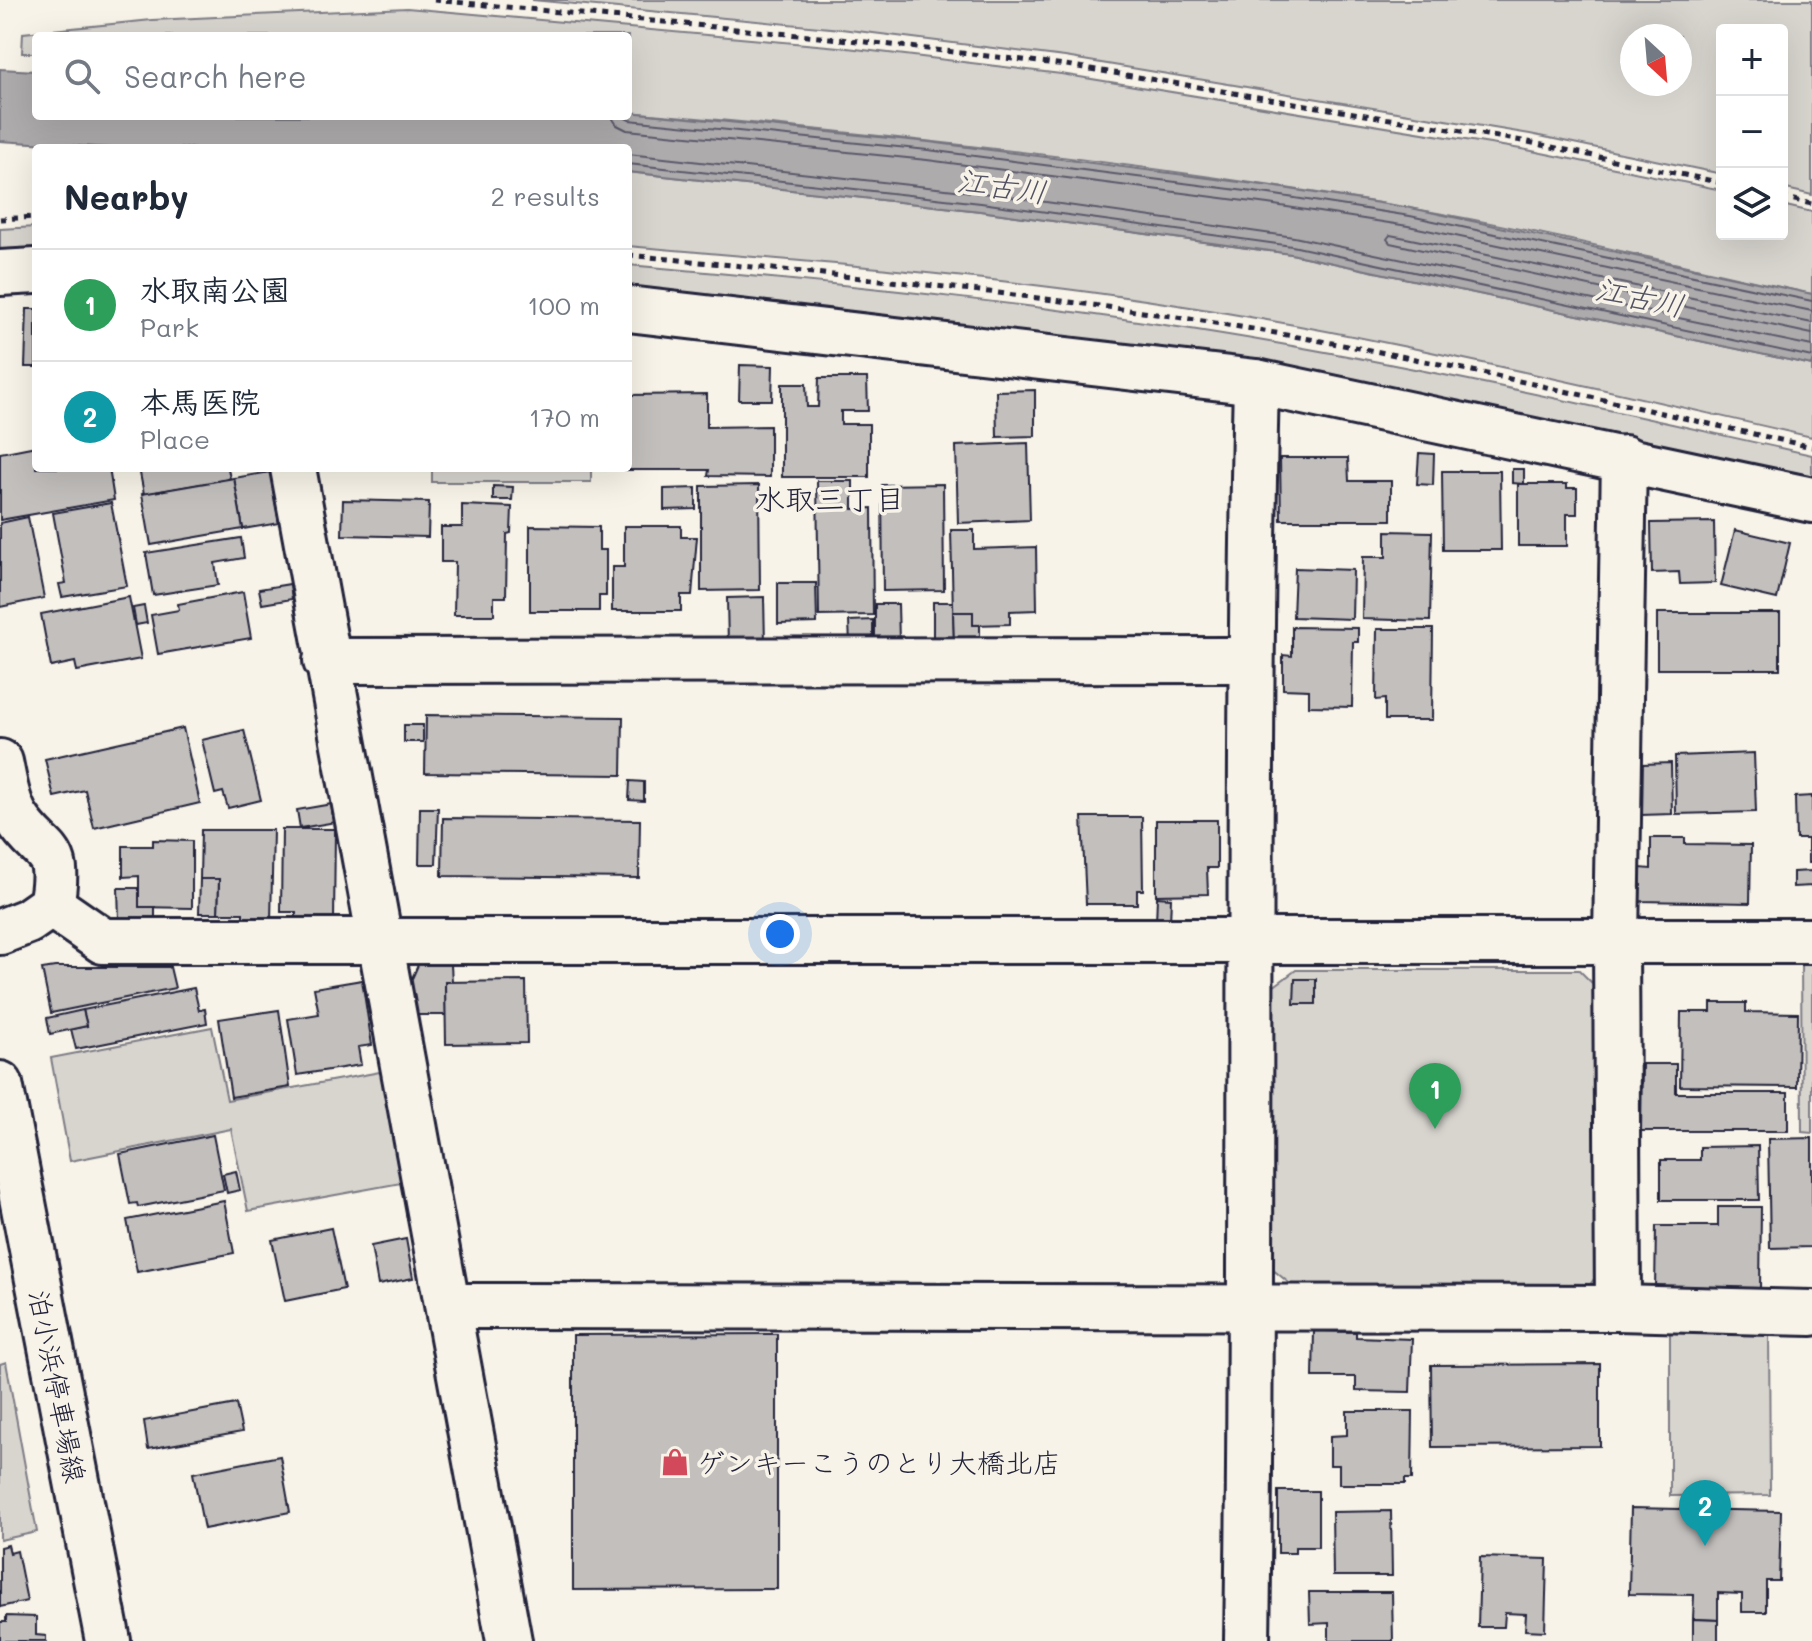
<!DOCTYPE html>
<html lang="en">
<head>
<meta charset="utf-8">
<style>
  body { margin:0; font-family:Mali,"Klee One",sans-serif; background:#f6f6f7; color:#1f2937 }
  .controls { position:absolute; right:24px; top:24px; display:grid; overflow:hidden; border-radius:8px; box-shadow:0 8px 32px #0002 }
  .controls button { width:72px; height:72px; display:grid; place-items:center; padding:0; border:0; border-bottom:2px solid #e0e1e3; background:#fff; color:#1f2937; font:40px sans-serif }
  .compass { position:absolute; left:1620px; top:24px; width:72px; height:72px; border-radius:50%; background:#fff; box-shadow:0 8px 32px #0002; rotate:154deg }
  .you { position:absolute; left:780px; top:934px; width:28px; height:28px; margin:-20px; border:6px solid #fff; border-radius:50%; background:#1a73e8; box-shadow:0 0 0 12px #1a73e833 }
  .badge { display:grid; place-items:center; width:52px; height:52px; border-radius:50%; background:#d1495b; color:#fff; font-size:26px; font-weight:700 }
  .pin { position:absolute; translate:-50% -66px; filter:drop-shadow(0 2px 4px #0008) }
  .pin::after { content:''; position:absolute; top:42px; width:28px; height:24px; background:inherit; clip-path:polygon(0 0,100% 0,50% 100%) }
  .list { margin:0; padding:0; list-style:none }
  h2 { display:flex; justify-content:space-between; align-items:center; height:104px; margin:0; padding:0 32px; font-size:34px }
  h2 small { font-size:26px; font-weight:400; color:#747a83 }
  .list li { display:grid; grid-template-columns:52px 1fr auto; gap:24px; align-items:center; box-sizing:border-box; height:112px; padding:0 32px; border-top:2px solid #e0e1e3 }
  .list b { display:block; font-size:30px; white-space:nowrap }
  .list p { margin:0; font-size:26px; white-space:nowrap; color:#747a83 }
  .list em { font-size:26px; font-style:normal; color:#747a83 }
  .icon { flex:none; width:44px; height:44px; fill:none; stroke:currentColor; stroke-width:2; stroke-linecap:round; stroke-linejoin:round }
  .map { position:relative; flex:none; width:1812px; height:1641px; overflow:hidden }
  .search { position:absolute; background:#fff; box-shadow:0 8px 32px #0002; left:32px; top:32px; width:600px; height:88px; display:flex; align-items:center; gap:20px; box-sizing:border-box; padding:0 28px; border-radius:8px; color:#747a83; font-size:30px }
  .panel { position:absolute; background:#fff; box-shadow:0 8px 32px #0002; left:32px; top:144px; width:600px; height:328px; border-radius:8px }
  .map>svg:first-child { display:block }
  .green { fill:#d8d5cf; stroke:#7d7c85; stroke-width:2; fill-rule:evenodd }
  .water { fill:#aeabad; stroke:#76747f; stroke-width:2 }
  .lines { fill:none; stroke-linecap:round; stroke-linejoin:round }
  .shore { stroke:#5a5969; stroke-width:2 }
  .building { fill:#c2bfbd; stroke:#22223b; stroke-width:2 }
  .minor-casing { stroke:#22223b; stroke-width:50 }
  .major-casing { stroke:#22223b; stroke-width:50 }
  .path { stroke:#22223b; stroke-width:5; stroke-dasharray:6 6; stroke-linecap:butt }
  .minor { stroke:#f7f3e8; stroke-width:44 }
  .major { stroke:#f7f3e8; stroke-width:44 }
  .labels { text-anchor:middle; dominant-baseline:central; stroke-width:7; stroke-linejoin:round; paint-order:stroke }
  .street-label { font-size:28px; fill:#22223b; stroke:#f7f3e8 }
  .poi-label { font-size:28px; fill:#22223b; stroke:#f7f3e8; text-anchor:start }
  .water-label { font-size:30px; font-style:italic; fill:#535263; stroke:#f7f3e8 }
  .neighbourhood-label { font-size:30px; fill:#22223b; stroke:#f7f3e8 }
</style>
</head>
<body>
<div class="map">
<svg width="1812" height="1641" viewBox="0 0 1812 1641">
  <rect width="100%" height="100%" fill="#f7f3e8"/>
  <filter id="ink" filterUnits="userSpaceOnUse"><feTurbulence type="fractalNoise" baseFrequency=".0125" numOctaves="2"/><feDisplacementMap in="SourceGraphic" scale="16" xChannelSelector="R" yChannelSelector="G"/><feConvolveMatrix kernelMatrix="1 2 1 2 8 2 1 2 1" color-interpolation-filters="sRGB"/></filter>
  <g filter="url(#ink)">
    <g class="green">
      <path d="M532 0H1812V195L1782 188V30H1722V174L1530 134 1065 57 841 29ZM1632 36H1680V84H1632Z"/>
      <path d="M407 8 839 47 1061 74 1527 150 1722 190V234H1782V205L1812 212V294C1678 265 1544 231 1409 208 1151 164 889 134 628 112V36H36V53H22L23 33 152 20Z"/>
      <path d="M628 172 980 211 1291 254 1812 365V437C1565 381 1318 321 1066 289 921 270 774 259 628 246Z"/>
      <path d="M36 227V250L0 251V229Z"/>
      <path d="M628 265C846 284 1065 306 1281 344 1459 375 1635 416 1812 455V482L1258 367 785 305 628 291Z"/>
      <rect x="432" y="468" width="159" height="14"/>
      <path d="M1801 955H1812V1133L1802 1132Z"/>
      <path d="M1296 970H1579L1600 991 1598 1273 1585 1292 1295 1288 1271 1268 1269 990Z"/>
      <path d="M212 1027 227 1100 391 1070 412 1181 248 1211 231 1129 70 1161 51 1058Z"/>
      <path d="M1670 1326 1769 1327 1770 1495 1670 1496Z"/>
      <path d="M6 1362 37 1532 0 1540V1364Z"/>
    </g>
    <path class="water" d="M0 69 36 71V116H628V112L929 142 1270 186 1411 208 1812 294V365L1291 254 980 211 628 172V148H113L0 141Z"/>
    <g class="lines">
      <g class="shore">
        <path d="M611 116 617 125 627 130 927 160 1268 204 1408 226 1812 311"/>
        <path d="M622 116 629 120 928 150 1269 194 1410 216 1812 301"/>
        <path d="M628 154 982 193 1294 237 1812 346"/>
        <path d="M628 164 981 203 1292 246 1812 357"/>
        <path d="M1812 323 1406 238 1390 235 1387 239 1390 243 1812 334"/>
      </g>
    </g>
    <g class="building">
      <path d="M27 309H36V367H25Z"/>
      <path d="M740 365 773 366 772 400H739Z"/>
      <path d="M819 378H867L868 411H841V424H869V477H782V384H806L807 407H818Z"/>
      <path d="M1035 390V436L997 437 996 391Z"/>
      <path d="M707 394V427L770 426V477L708 476 709 470H606L628 468V395Z"/>
      <path d="M1028 443 1030 520 958 523 956 446Z"/>
      <path d="M36 446V468H109L114 500 0 520V453Z"/>
      <path d="M1419 453 1434 454 1433 485 1417 484Z"/>
      <path d="M1280 458H1348L1349 481H1391V520H1281Z"/>
      <path d="M139 468H228L230 479 144 494Z"/>
      <path d="M1512 469H1524V484L1512 483Z"/>
      <path d="M1442 471H1500L1501 550H1443Z"/>
      <path d="M270 472 279 523 243 529 234 478Z"/>
      <path d="M234 478 243 529 151 545 142 494Z"/>
      <path d="M817 481H853V509L872 508 873 615 819 616Z"/>
      <path d="M943 484 944 590 883 591 882 485Z"/>
      <path d="M1518 484H1567V488H1577V514H1567V546H1518Z"/>
      <path d="M759 485 760 590 701 591V486Z"/>
      <path d="M493 486 513 487 512 500H493Z"/>
      <path d="M696 488V509L664 510V489Z"/>
      <path d="M343 500 429 502 428 537 342 535Z"/>
      <path d="M111 503 127 586 62 597 59 584 66 583 53 513Z"/>
      <path d="M462 505 512 507 511 533 507 534 506 597H494V615H454L455 562H441V527H462Z"/>
      <path d="M28 517 44 598 0 607V523Z"/>
      <path d="M1714 522 1715 583 1680 584 1679 572 1652 573 1651 523Z"/>
      <path d="M530 526 599 527V550H606V596H599V611H530Z"/>
      <path d="M624 526H681V537H697L692 595H681V611H612V567H624Z"/>
      <path d="M951 530H974V549L1036 547 1037 610 1010 611V624L973 625V612H953Z"/>
      <path d="M1735 530 1790 543 1777 599 1721 586Z"/>
      <path d="M1386 531 1432 532 1430 621 1362 619 1363 557H1386Z"/>
      <path d="M241 538 244 558 215 563 218 585 153 595 146 553Z"/>
      <path d="M1295 568 1353 570 1352 619 1293 617Z"/>
      <path d="M778 583H816L817 623 778 624Z"/>
      <path d="M290 584 292 599 262 604 259 589Z"/>
      <path d="M243 592 251 638 158 654 151 615 179 610 178 604Z"/>
      <path d="M129 597 141 659 77 671 75 662 51 667 41 614Z"/>
      <path d="M764 597 765 644 728 645 727 598Z"/>
      <path d="M933 602H953L954 644H933Z"/>
      <path d="M875 604H898L899 642H875Z"/>
      <path d="M144 606 147 623 136 625 133 608Z"/>
      <path d="M953 612H973V625H980V643L954 644Z"/>
      <rect x="1657" y="613" width="123" height="56"/>
      <path d="M873 620V644H850L849 621Z"/>
      <path d="M1292 627 1358 628V642H1353L1352 707 1309 706V690L1283 689V655L1292 656Z"/>
      <path d="M1377 629H1433L1432 720H1385V699L1376 700Z"/>
      <path d="M426 715 623 717 622 775 425 773Z"/>
      <rect x="404" y="725" width="19" height="17"/>
      <path d="M183 728 200 803 94 828 85 790 54 797 45 759Z"/>
      <path d="M244 730 261 800 228 808 223 792 215 794 202 740Z"/>
      <path d="M1754 753 1756 812 1676 814 1675 756Z"/>
      <path d="M1671 763 1672 814 1641 815 1642 764Z"/>
      <path d="M630 781 644 782V801L629 800Z"/>
      <path d="M1812 796V863H1808V839H1796L1795 797Z"/>
      <path d="M332 804 336 822 300 828 297 810Z"/>
      <path d="M420 808H438L436 864H419Z"/>
      <path d="M1082 817H1142L1143 890H1137V904H1086Z"/>
      <path d="M443 818 640 820 639 878 442 876Z"/>
      <path d="M1156 820H1217V868H1207L1208 894 1156 895Z"/>
      <path d="M282 829H335L334 922H296V912H281Z"/>
      <path d="M201 830H273L271 921H243V913H218L219 879H200Z"/>
      <path d="M1651 838H1685V844L1751 845 1750 903 1640 901 1641 868 1651 869Z"/>
      <path d="M153 840 192 841V908L139 907V876L123 877V846H153Z"/>
      <path d="M1812 871V886L1793 887V872Z"/>
      <path d="M200 879H219L218 913H199Z"/>
      <path d="M118 888H139V907H155V920H119Z"/>
      <path d="M1157 897 1171 898 1170 923H1156Z"/>
      <path d="M418 965H451L452 982H445L446 1015H411L410 983Z"/>
      <path d="M55 967H170L175 988 51 1013 42 969Z"/>
      <path d="M1295 979H1316V1004H1294Z"/>
      <path d="M362 980 372 1045 358 1047 361 1065 297 1075 288 1019 319 1014 314 988Z"/>
      <path d="M526 981 527 1043 446 1044 445 982Z"/>
      <path d="M194 988 199 1010 205 1009 207 1023 76 1049 71 1029 87 1026 83 1010Z"/>
      <path d="M1711 1003H1746V1012L1798 1013 1797 1087 1680 1086 1681 1012H1711Z"/>
      <path d="M83 1010 87 1026 50 1034 47 1018Z"/>
      <path d="M279 1010 290 1087 231 1097 219 1019Z"/>
      <path d="M1642 1064H1676V1093H1788V1131H1641Z"/>
      <path d="M213 1135 224 1190 138 1207 137 1203 130 1204 120 1154Z"/>
      <path d="M1812 1138V1247L1770 1248 1768 1139Z"/>
      <path d="M1758 1146 1759 1200H1661V1160H1700V1147Z"/>
      <path d="M236 1171 240 1190 227 1193 223 1174Z"/>
      <path d="M224 1201 234 1253 137 1272 127 1220Z"/>
      <path d="M1718 1207H1761L1760 1290H1655L1656 1226H1718Z"/>
      <path d="M331 1228 344 1289 285 1301 272 1240Z"/>
      <path d="M406 1239 413 1278 378 1285 371 1246Z"/>
      <path d="M1314 1331 1356 1332V1337L1412 1339 1410 1392 1356 1391V1377H1313Z"/>
      <path d="M777 1334V1589L573 1590V1335Z"/>
      <path d="M1600 1364V1446L1432 1447 1431 1365Z"/>
      <path d="M236 1404 242 1432 148 1449 144 1421Z"/>
      <path d="M1347 1411H1413L1412 1479H1405V1484H1339V1465H1330V1436L1347 1435Z"/>
      <path d="M280 1456 290 1512 204 1529 193 1473Z"/>
      <path d="M1278 1491H1318V1547H1295V1553H1278Z"/>
      <path d="M1631 1508 1781 1511 1779 1581H1766V1612H1742V1594L1718 1593V1620L1693 1619 1694 1595 1629 1594Z"/>
      <path d="M1391 1511 1392 1576H1333L1332 1512Z"/>
      <path d="M8 1545 10 1553 17 1551 27 1601 0 1607V1547Z"/>
      <path d="M1480 1557 1547 1559 1545 1631 1525 1630 1526 1614 1505 1613 1504 1627H1478Z"/>
      <path d="M1309 1592H1392L1393 1641H1329V1623L1310 1624Z"/>
      <path d="M6 1616 36 1617V1635L46 1636V1641H0V1622H6Z"/>
      <path d="M1693 1619 1718 1620V1641H1693Z"/>
    </g>
    <g class="lines">
      <defs>
        <g id="minor">
          <path d="M0 273 36 271"/>
          <path d="M628 309 1256 382 1812 500"/>
          <path d="M293 468 509 1641"/>
          <path d="M326 661 1249 660"/>
          <path d="M0 762C4 780 6 800 16 817 42 858 63 843 51 905L28 921 0 932"/>
          <path d="M51 905 103 941H1812"/>
          <path d="M449 1306 1618 1308 1812 1313"/>
          <path d="M1618 1308 1616 939 1624 458"/>
          <path d="M1247 1641C1254 1221 1246 802 1256 382"/>
        </g>
        <path id="major" d="M0 1084 108 1641"/>
      </defs>
      <use href="#minor" class="minor-casing"/>
      <use href="#major" class="major-casing"/>
      <g class="path">
        <path d="M434 0 840 39 1066 65 1528 142 1722 183"/>
        <path d="M1782 197 1812 204"/>
        <path d="M0 219 36 217"/>
        <path d="M628 255C846 276 1065 296 1281 334 1459 364 1635 408 1812 447"/>
      </g>
      <use href="#minor" class="minor"/>
      <use href="#major" class="major"/>
    </g>
  </g>
  <defs>
    <symbol id="shop-bare" viewBox="-9 -9 18 18"><path d="M-5-2.5h2.3a2.7 3.5 0 0 1 5.4 0H5L5.5 6h-11ZM-1.5-2.5h3a1.5 2.3 0 0 0-3 0Z" fill="#d1495b" stroke="#f7f3e8" stroke-width="2.5" paint-order="stroke"/></symbol>
  </defs>
  <g fill-rule="evenodd">
    <use href="#shop-bare" x="655" y="1442" width="40" height="40"/>
  </g>
  <g class="labels">
    <g class="street-label">
      <text transform="translate(58 1386) rotate(79)">泊小浜停車場線</text>
    </g>
    <g class="poi-label">
      <text x="697" y="1462">ゲンキーこうのとり大橋北店</text>
    </g>
    <g class="water-label">
      <text transform="translate(1002 185) rotate(8)">江古川</text>
      <text transform="translate(1640 296) rotate(12)">江古川</text>
    </g>
    <g class="neighbourhood-label">
      <text x="830" y="498">水取三丁目</text>
    </g>
  </g>
</svg>
<div class="controls">
<button>+</button>
<button>−</button>
<button><svg class="icon" aria-label="layers" viewBox="0 0 24 24"><path d="M12 4l9 5-9 5-9-5zM3 14l9 5 9-5"/></svg></button>
</div>
<svg class="compass" viewBox="-18 -18 36 36"><path d="M0-13l5 13h-10z" fill="#e53935"/><path d="M0 13l5-13h-10z" fill="#747a83"/></svg>
<div class="you"></div>
<div class="pin badge" style="left:1435px;top:1129px;background:#2e9e5b">1</div>
<div class="pin badge" style="left:1705px;top:1546px;background:#0f9aa8">2</div>
<div class="search"><svg class="icon" aria-label="search" viewBox="0 0 24 24"><circle cx="10" cy="10" r="6"/><path d="M15 15l6 6"/></svg>Search here</div>
<section class="panel">
<h2>Nearby<small>2 results</small></h2>
<ul class="list">
<li><span class="badge" style="background:#2e9e5b">1</span><div><b>水取南公園</b><p>Park</p></div><em>100 m</em></li>
<li><span class="badge" style="background:#0f9aa8">2</span><div><b>本馬医院</b><p>Place</p></div><em>170 m</em></li>
</ul>
</section>
</div>
</body>
</html>
